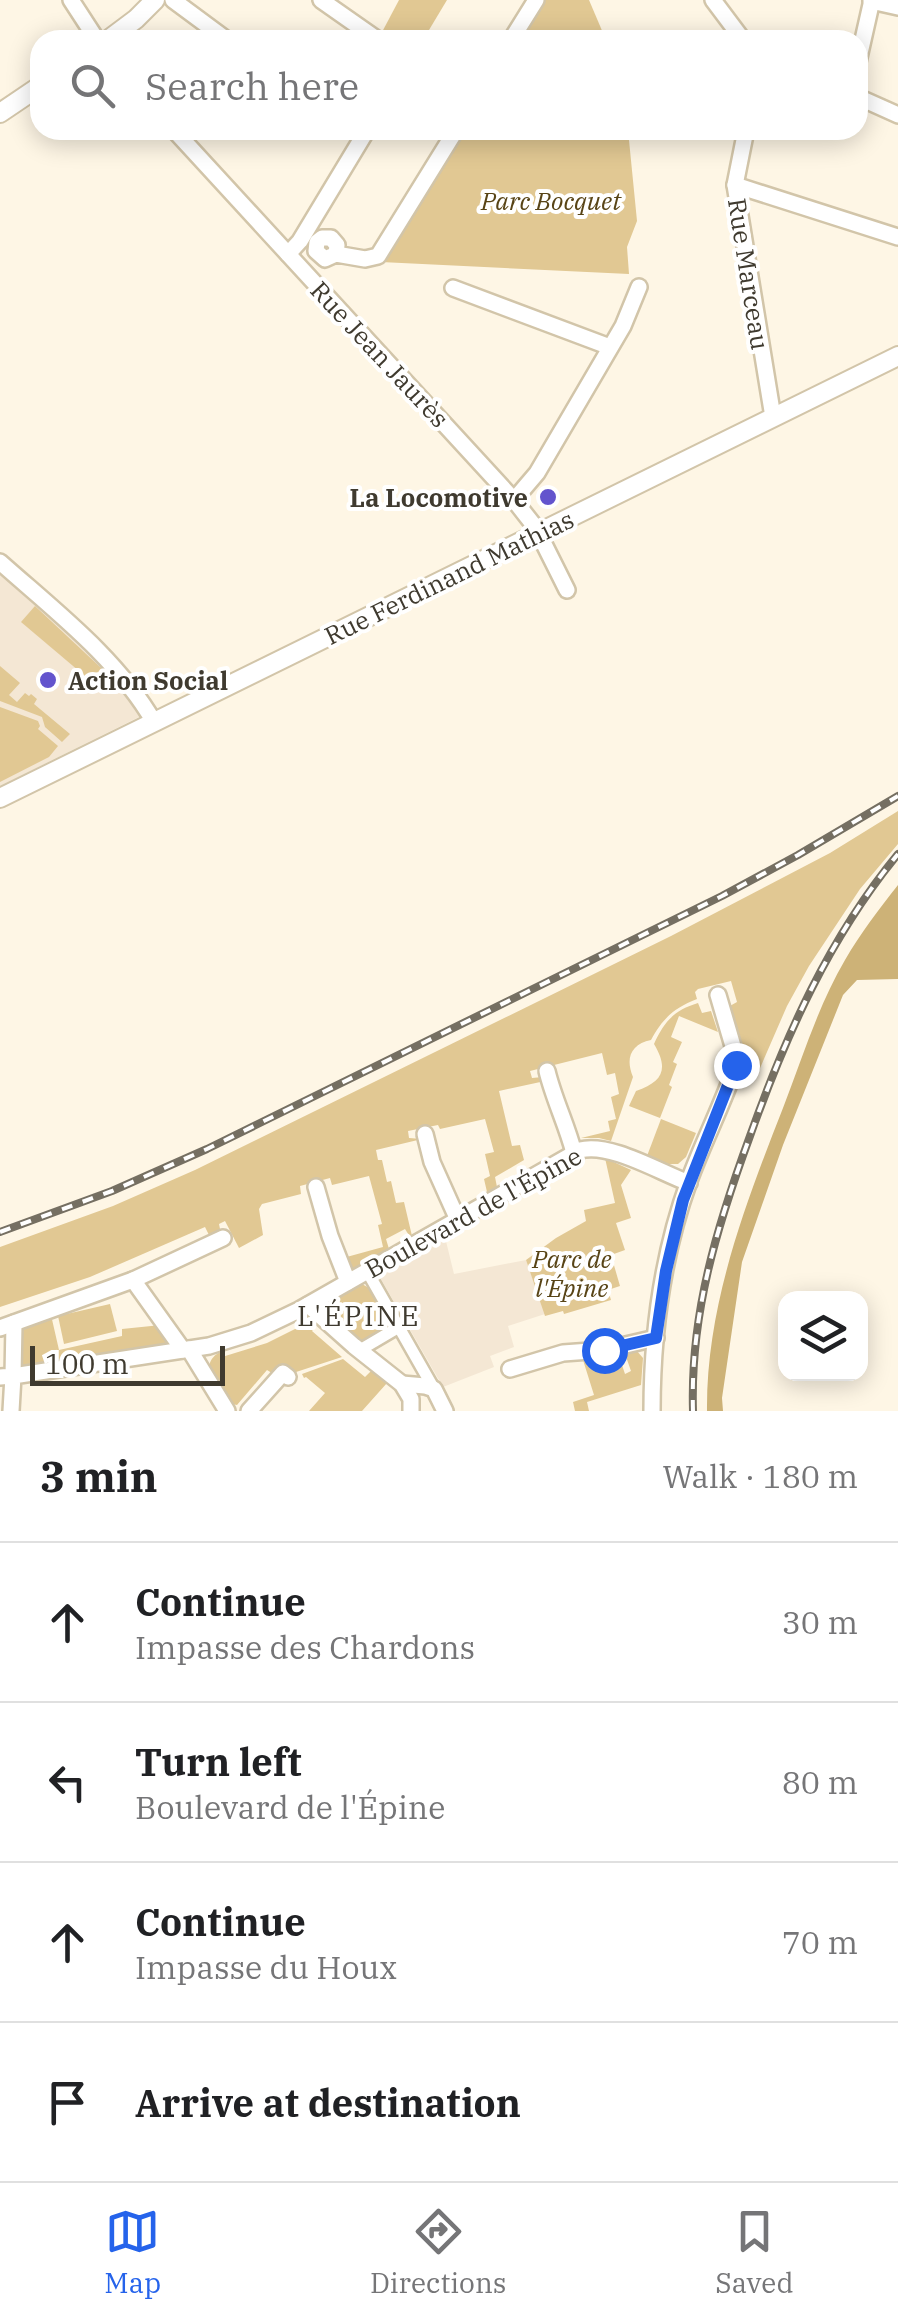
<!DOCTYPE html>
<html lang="en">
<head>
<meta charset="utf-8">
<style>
  body { margin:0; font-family:"IBM Plex Serif",serif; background:#f6f6f6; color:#202124 }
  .controls { position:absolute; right:30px; bottom:30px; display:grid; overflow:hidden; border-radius:20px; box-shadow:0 5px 25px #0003 }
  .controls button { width:90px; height:90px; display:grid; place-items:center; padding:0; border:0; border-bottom:2px solid #e0e0e0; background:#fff; color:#202124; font:50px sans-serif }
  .scale { position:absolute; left:30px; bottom:25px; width:195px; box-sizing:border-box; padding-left:10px; border:5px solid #3f3a2f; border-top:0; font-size:28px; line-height:35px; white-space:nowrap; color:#3f3a2f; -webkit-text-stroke:8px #fff; paint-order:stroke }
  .stop { position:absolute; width:30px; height:30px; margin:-22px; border:8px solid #2563eb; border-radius:50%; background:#fff }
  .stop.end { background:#2563eb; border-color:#fff; box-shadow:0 2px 10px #0008 }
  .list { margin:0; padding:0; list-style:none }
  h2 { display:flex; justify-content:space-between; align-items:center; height:130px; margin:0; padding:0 40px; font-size:42px }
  h2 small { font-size:32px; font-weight:400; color:#757577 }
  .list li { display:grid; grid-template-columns:65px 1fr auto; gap:30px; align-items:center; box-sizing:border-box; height:160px; padding:0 40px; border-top:2px solid #e0e0e0 }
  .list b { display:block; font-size:38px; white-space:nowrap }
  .list p { margin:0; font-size:32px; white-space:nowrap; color:#757577 }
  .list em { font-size:32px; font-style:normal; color:#757577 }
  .icon { flex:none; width:55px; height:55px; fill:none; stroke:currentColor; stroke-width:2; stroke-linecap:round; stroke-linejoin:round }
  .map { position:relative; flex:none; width:898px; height:1411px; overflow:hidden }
  .search { position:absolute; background:#fff; box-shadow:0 5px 25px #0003; left:30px; right:30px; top:30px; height:110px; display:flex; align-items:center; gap:25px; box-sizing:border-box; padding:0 35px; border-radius:30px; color:#757577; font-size:38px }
  .sheet { height:770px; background:#fff }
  nav { display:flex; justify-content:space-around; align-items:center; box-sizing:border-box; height:140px; border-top:2px solid #e0e0e0; background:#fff; font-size:28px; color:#757577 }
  nav a { display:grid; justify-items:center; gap:5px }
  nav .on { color:#2563eb }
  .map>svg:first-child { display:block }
  .education { fill:#f4e7d4 }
  .green { fill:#e1c893 }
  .forest { fill:#cdb277 }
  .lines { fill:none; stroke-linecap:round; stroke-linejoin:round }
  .pedestrian-casing { stroke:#d2c5a9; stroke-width:16 }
  .minor-casing { stroke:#d2c5a9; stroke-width:20 }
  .tertiary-casing { stroke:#d2c5a9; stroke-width:22 }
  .pedestrian { stroke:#fff; stroke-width:11 }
  .minor { stroke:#fff; stroke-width:15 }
  .tertiary { stroke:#fff; stroke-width:18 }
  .rail-casing { stroke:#756f62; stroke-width:8 }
  .rail { stroke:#fff; stroke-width:4; stroke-dasharray:11; stroke-linecap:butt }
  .route { stroke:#2563eb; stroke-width:12 }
  .poi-dot { fill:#6354cd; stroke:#fff; stroke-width:4 }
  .labels { text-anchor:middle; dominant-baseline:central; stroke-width:8; stroke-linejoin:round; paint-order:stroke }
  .park-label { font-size:25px; font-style:italic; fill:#584416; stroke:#fff }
  .street-label { font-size:25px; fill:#3f3a2f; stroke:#fff }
  .poi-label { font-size:25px; font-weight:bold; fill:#3f3a2f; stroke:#fff; text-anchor:end }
  .neighbourhood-label { font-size:28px; letter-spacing:2.5px; fill:#3f3a2f; stroke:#fff }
</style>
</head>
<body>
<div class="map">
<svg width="898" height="1411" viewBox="0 0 898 1411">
  <rect width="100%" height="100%" fill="#fef6e5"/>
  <g class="education">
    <path d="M0 570 106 666 134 701 141 716 0 786Z"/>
    <path d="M445 1237 454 1274 526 1260 545 1314 508 1326 514 1347 490 1356 494 1367 443 1387 378 1274Z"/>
  </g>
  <g class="green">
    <path d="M399 0H447L423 40H389L381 34Z"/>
    <path d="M542 0H589L606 40H517Z"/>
    <path d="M462 130H628L637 221 627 247 629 274 381 262Z"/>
    <path d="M35 606 115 681 105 693 21 622Z"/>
    <path d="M0 666 20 683 9 695 17 702 25 693 29 696 31 694 37 699 34 704 70 734 62 742 45 727 42 717 0 701Z"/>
    <path d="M0 707 38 721 40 726 38 729 58 746 49 757 0 782Z"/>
    <path d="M898 811V844L860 889 809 966 787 1006 757 1075 742 1070 728 1007 737 1002 731 981 698 989 695 992 697 999C674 1008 663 1018 651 1040 631 1044 625 1058 633 1077L611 1141 599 1138H581L610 1131 608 1121 616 1119 611 1097 619 1094 615 1073 607 1075 602 1053 530 1071 532 1078 543 1077 545 1081 499 1091 512 1146 520 1145 524 1160 495 1177 497 1187 487 1192 484 1179 490 1176 485 1154 494 1152 485 1119 440 1129 438 1125 408 1131 409 1138 422 1139 376 1150 378 1160H382L387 1182 391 1181 396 1203 404 1202 412 1236 410 1237 405 1229 386 1239 389 1249 350 1271 343 1258 383 1247 378 1225 382 1224 369 1176 332 1185 330 1178 300 1186 301 1194 262 1204 259 1209 263 1235 239 1248 225 1221 219 1224 221 1234 211 1239 205 1227 90 1277 0 1307V1247L113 1206 195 1170 671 936 830 853Z"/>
    <path d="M698 1003 702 1013 711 1011 718 1032 679 1016 671 1037 682 1042 673 1062 677 1064 669 1085 672 1087 660 1118 629 1106 636 1091C663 1082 669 1069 654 1044 664 1022 674 1010 698 1003Z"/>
    <path d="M661 1119 696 1133 686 1157 678 1164H667L647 1156Z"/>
    <path d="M605 1158 631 1170 621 1185 631 1218 616 1223 625 1250 611 1255 620 1286 608 1290 611 1300 564 1314 563 1311 545 1316 526 1260 556 1238 586 1221 584 1210 615 1203Z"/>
    <path d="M362 1284 369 1288 389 1324 388 1327 362 1342 325 1313 324 1306Z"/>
    <path d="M110 1304 117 1331 64 1344 58 1316Z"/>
    <path d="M51 1315 59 1350 122 1336V1329L161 1325 168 1342 166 1344 22 1366 19 1363 21 1328Z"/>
    <path d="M307 1317 317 1324 312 1331 342 1357 293 1373 284 1366 275 1375 267 1370 237 1405 232 1404C221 1389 195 1366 220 1352L222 1357 267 1343 303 1325 300 1319Z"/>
    <path d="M636 1350 643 1358 641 1385 587 1402 589 1411H575L573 1402 594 1395 583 1360 618 1353 625 1374 631 1371 624 1351Z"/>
    <path d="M343 1359 365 1377 372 1370 387 1383 362 1411H309L325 1393 306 1377 304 1378 302 1374Z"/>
  </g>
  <path class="forest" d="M898 885V979L857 980 843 995 783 1145 742 1262 722 1398 723 1411H707C706 1306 745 1205 783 1108 802 1059 818 1006 845 960 860 934 879 909 898 885Z"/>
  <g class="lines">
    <defs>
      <g id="pedestrian">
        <path d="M367 1271 434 1389"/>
        <path d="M360 1350 399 1327"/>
      </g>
      <g id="minor">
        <path d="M71 0 97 40"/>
        <path d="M173 0 227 40"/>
        <path d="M321 0 378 40"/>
        <path d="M713 0 743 40"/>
        <path d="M871 1 898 7"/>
        <path d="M511 40 536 0"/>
        <path d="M858 62 872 0"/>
        <path d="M858 97 898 115"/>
        <path d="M174 130 514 500 536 528 567 590"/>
        <path d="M746 130 735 185 773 417"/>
        <path d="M735 185 898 237"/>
        <path d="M288 254 300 241 367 130"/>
        <path d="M336 254 337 245 331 238H322L317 242 316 251 325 259 336 254 365 259 378 256 456 130"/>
        <path d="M453 288 610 347"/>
        <path d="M514 500 537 473 623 326 639 287"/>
        <path d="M0 562C55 611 117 658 154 722"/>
        <path d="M547 1071C554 1100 567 1125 574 1153"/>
        <path d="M425 1134 432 1162 458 1220"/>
        <path d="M316 1187 330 1236 348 1282"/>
        <path d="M133 1280 183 1350"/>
        <path d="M308 1305 354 1346 402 1384 411 1399V1411"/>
        <path d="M0 1328 133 1280 223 1238"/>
        <path d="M189 1349 227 1411"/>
        <path d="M510 1369 563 1353 604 1350 656 1338"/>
        <path d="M0 1377 13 1376 14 1323"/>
        <path d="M402 1384 425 1386 434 1389 445 1411"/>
        <path d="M11 1411 13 1376 209 1346 251 1333 299 1310 580 1150C610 1142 659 1172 689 1183"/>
        <path d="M249 1411 283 1373 288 1377"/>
        <path d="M652 1411C652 1334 663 1253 689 1181 703 1142 723 1104 736 1065L735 1053 718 995"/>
      </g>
      <g id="tertiary">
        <path d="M108 40 136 19 155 0"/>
        <path d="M0 113 40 86"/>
        <path d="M0 798 898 356"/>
      </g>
    </defs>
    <use href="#pedestrian" class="pedestrian-casing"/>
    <use href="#minor" class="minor-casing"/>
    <use href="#tertiary" class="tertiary-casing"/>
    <use href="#pedestrian" class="pedestrian"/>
    <use href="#minor" class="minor"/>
    <use href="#tertiary" class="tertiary"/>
    <defs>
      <g id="rail">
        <path d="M0 1232 112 1191 207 1149 722 896 798 855 898 796"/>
        <path d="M693 1411C690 1314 717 1226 750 1136 786 1035 829 938 898 854"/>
      </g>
    </defs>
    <use href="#rail" class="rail-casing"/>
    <use href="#rail" class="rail"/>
  </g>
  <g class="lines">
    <path class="route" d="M604 1350 656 1338 666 1271 683 1200 736 1065"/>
  </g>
  <g class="poi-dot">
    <circle cx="548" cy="497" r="10"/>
    <circle cx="48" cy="680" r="10"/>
  </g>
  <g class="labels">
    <g class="park-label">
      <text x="551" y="200">Parc Bocquet</text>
      <text x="572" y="1258">Parc de<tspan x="572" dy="29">l'Épine</tspan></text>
    </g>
    <g class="street-label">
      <text transform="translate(749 274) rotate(81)">Rue Marceau</text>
      <text transform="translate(380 354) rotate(47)">Rue Jean Jaurès</text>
      <text transform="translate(449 577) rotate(-26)">Rue Ferdinand Mathias</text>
      <text transform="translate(473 1212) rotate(-29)">Boulevard de l'Épine</text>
    </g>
    <g class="poi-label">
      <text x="528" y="497">La Locomotive</text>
      <text x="68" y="680" text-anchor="start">Action Social</text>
    </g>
    <g class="neighbourhood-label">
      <text x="359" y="1315">L'ÉPINE</text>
    </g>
  </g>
</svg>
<div class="controls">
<button><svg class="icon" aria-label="layers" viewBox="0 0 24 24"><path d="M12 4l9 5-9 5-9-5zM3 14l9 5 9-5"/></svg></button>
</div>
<div class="scale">100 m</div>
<div class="stop" style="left:604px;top:1350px"></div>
<div class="stop end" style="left:736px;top:1065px"></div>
<div class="search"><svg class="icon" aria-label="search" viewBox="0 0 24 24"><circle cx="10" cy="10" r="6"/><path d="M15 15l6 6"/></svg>Search here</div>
</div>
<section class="sheet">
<h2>3 min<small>Walk · 180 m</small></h2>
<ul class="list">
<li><svg class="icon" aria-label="ahead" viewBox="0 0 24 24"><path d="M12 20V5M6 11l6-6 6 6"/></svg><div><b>Continue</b><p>Impasse des Chardons</p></div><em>30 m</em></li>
<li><svg class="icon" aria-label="left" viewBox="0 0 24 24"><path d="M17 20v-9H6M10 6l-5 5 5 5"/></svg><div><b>Turn left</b><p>Boulevard de l'Épine</p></div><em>80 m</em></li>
<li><svg class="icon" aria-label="ahead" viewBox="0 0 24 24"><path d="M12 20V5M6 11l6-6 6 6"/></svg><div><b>Continue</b><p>Impasse du Houx</p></div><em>70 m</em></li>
<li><svg class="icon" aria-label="arrive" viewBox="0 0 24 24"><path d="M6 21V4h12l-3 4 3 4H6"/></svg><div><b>Arrive at destination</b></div></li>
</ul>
</section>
<nav>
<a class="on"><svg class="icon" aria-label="map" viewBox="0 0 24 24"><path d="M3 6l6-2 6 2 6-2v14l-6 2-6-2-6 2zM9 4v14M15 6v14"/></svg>Map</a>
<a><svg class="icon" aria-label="directions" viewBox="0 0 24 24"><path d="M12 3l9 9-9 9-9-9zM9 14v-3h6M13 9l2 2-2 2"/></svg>Directions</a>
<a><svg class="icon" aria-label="saved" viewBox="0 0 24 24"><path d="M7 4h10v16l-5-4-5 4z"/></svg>Saved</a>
</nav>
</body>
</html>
